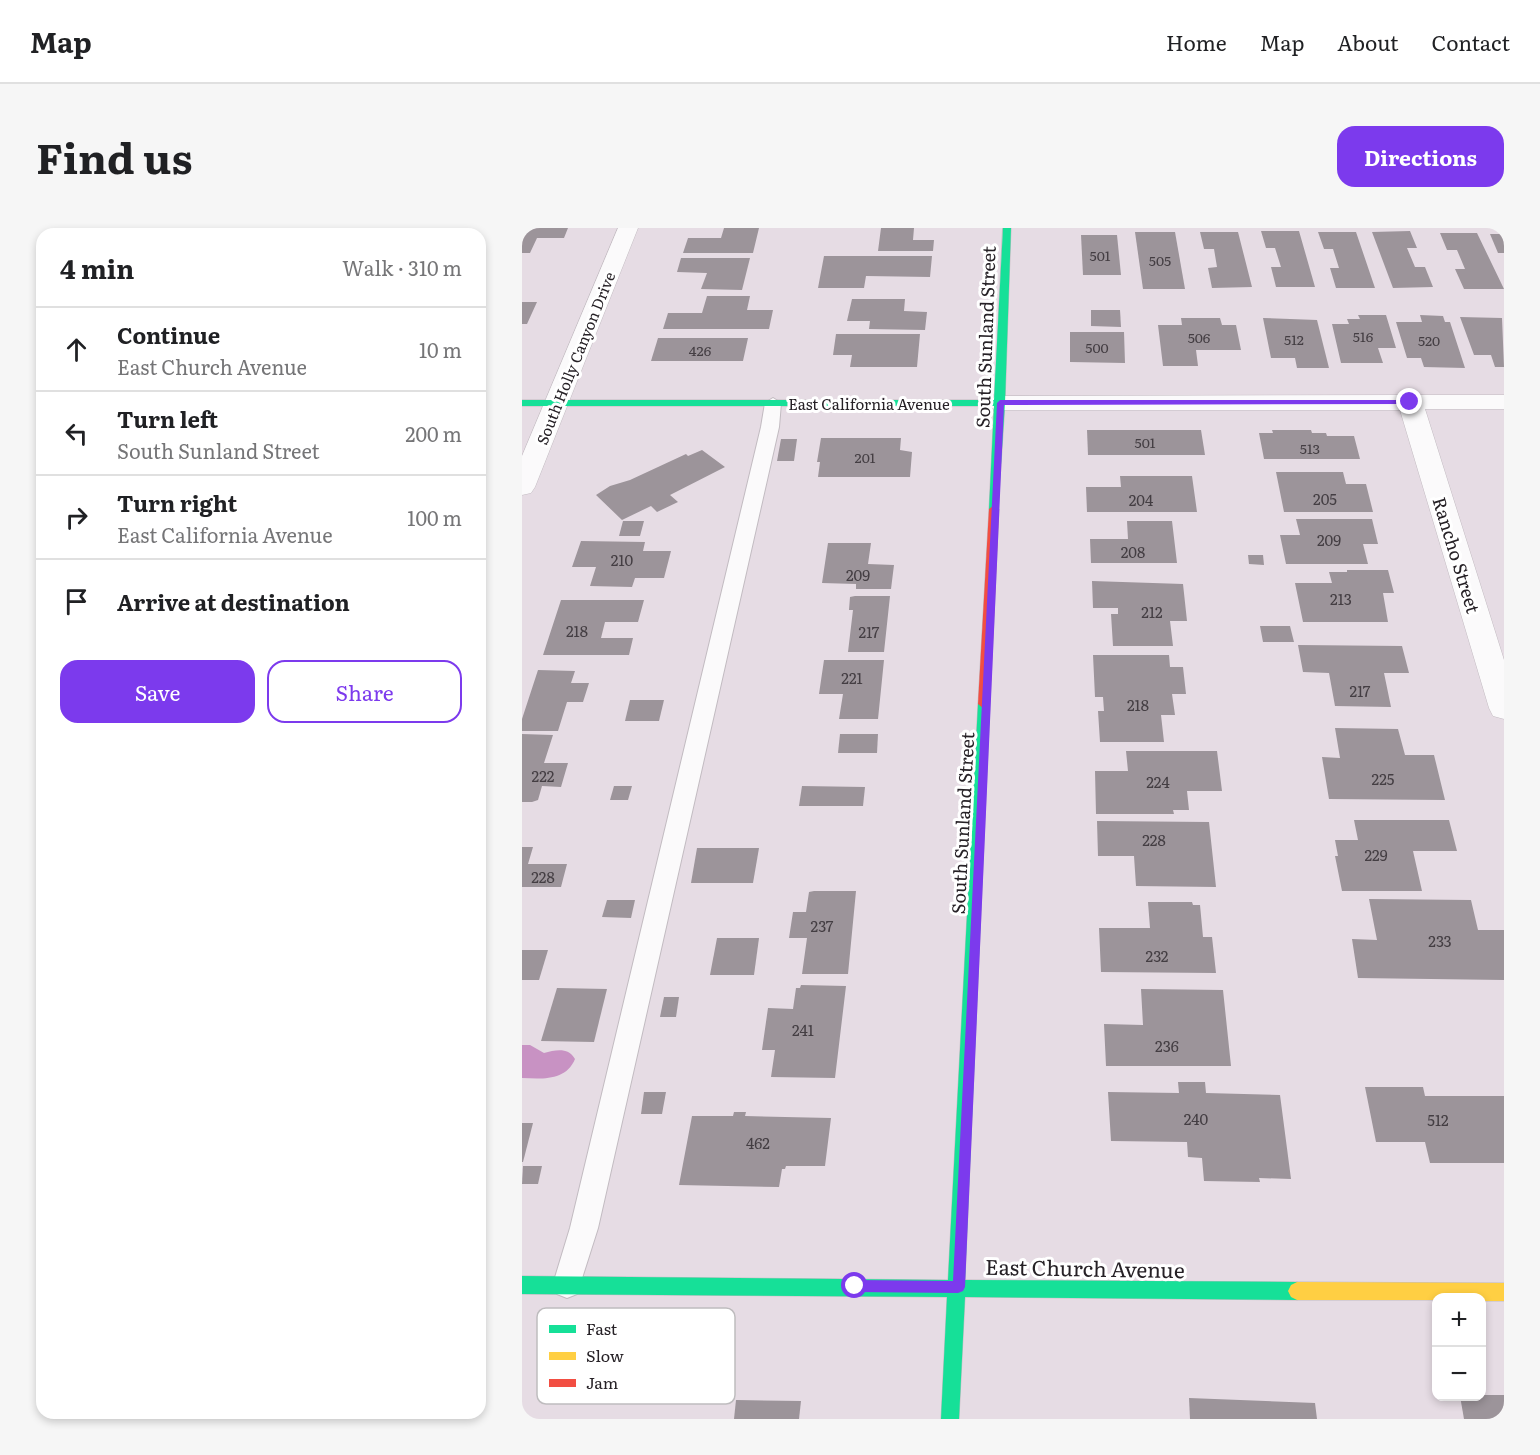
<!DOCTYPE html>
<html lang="en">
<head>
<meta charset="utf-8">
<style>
  body { margin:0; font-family:Literata,serif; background:#f6f6f6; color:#202124 }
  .controls { position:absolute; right:18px; bottom:18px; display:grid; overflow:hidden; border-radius:12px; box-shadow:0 3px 9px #0003 }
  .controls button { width:54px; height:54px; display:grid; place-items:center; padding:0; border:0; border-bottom:2px solid #e0e0e0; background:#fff; color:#202124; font:30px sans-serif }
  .stop { position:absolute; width:18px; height:18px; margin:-14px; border:4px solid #7c3aed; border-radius:50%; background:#fff }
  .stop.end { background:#7c3aed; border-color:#fff; box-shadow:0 2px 6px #0008 }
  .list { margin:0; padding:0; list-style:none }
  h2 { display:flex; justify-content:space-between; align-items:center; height:78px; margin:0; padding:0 24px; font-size:26px }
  h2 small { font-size:20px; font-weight:400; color:#757577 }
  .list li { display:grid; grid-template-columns:39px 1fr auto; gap:18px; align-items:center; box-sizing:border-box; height:84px; padding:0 24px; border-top:2px solid #e0e0e0 }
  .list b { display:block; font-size:22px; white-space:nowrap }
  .list p { margin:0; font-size:20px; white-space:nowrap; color:#757577 }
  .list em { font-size:20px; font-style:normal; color:#757577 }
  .actions { display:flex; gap:12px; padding:18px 24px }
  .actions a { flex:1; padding:14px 0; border:2px solid #7c3aed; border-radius:18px; text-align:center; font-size:21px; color:#7c3aed }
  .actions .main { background:#7c3aed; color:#fff }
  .icon { flex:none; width:33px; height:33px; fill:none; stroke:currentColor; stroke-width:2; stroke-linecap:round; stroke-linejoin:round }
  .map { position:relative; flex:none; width:982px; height:1191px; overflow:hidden; border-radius:18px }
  header { display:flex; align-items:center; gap:36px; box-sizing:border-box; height:84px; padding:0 30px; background:#fff; border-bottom:2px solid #e0e0e0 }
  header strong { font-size:28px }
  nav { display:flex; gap:33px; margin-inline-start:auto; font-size:21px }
  .intro { display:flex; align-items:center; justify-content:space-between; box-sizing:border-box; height:144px; padding:0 36px }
  h1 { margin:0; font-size:42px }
  .button { padding:15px 27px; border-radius:18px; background:#7c3aed; color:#fff; font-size:21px; font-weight:700 }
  main { display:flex; gap:36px; padding:0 36px }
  aside { flex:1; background:#fff; border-radius:18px; box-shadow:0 3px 9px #0003 }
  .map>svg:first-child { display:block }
  .water { fill:#c892c3 }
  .building { fill:#9c949a }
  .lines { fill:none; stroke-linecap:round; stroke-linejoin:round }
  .lane-casing { stroke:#c2bbc1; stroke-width:2 }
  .street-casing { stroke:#c2bbc1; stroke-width:1 }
  .fast-casing { stroke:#c2bbc1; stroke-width:1 }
  .slow-casing { stroke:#c2bbc1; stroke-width:1 }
  .jam-casing { stroke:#c2bbc1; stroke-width:1 }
  .lane { fill:#fbfafb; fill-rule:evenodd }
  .street { fill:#fbfafb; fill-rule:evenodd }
  .fast { fill:#16e098; fill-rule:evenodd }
  .slow { fill:#ffcf43; fill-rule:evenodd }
  .jam { fill:#f24e42; fill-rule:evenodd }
  .route { fill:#7c3aed }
  .labels { text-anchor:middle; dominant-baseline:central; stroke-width:6; stroke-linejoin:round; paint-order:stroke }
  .far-number-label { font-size:14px; fill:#443e43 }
  .far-street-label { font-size:15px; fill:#262126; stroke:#fff }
  .number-label { font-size:15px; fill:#443e43 }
  .street-label { font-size:18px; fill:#262126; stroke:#fff }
  .near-street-label { font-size:21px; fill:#262126; stroke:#fff }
  .key { fill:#fff; stroke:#bebcbe; stroke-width:1.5 }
  .key-label { font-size:16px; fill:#262126 }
</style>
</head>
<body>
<header>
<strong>Map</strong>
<nav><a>Home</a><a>Map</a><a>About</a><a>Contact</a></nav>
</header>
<div class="intro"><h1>Find us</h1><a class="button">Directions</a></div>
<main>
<aside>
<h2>4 min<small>Walk · 310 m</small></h2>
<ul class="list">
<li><svg class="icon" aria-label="ahead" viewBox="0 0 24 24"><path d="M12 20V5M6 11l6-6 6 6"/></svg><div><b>Continue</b><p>East Church Avenue</p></div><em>10 m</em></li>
<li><svg class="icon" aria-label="left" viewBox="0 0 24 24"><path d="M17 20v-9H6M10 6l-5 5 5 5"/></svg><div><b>Turn left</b><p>South Sunland Street</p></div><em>200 m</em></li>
<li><svg class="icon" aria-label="right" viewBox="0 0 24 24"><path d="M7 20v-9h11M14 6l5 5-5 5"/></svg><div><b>Turn right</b><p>East California Avenue</p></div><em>100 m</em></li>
<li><svg class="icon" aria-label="arrive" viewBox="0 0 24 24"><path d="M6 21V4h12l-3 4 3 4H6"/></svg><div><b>Arrive at destination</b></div></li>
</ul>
<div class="actions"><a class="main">Save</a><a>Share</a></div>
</aside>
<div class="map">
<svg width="982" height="1191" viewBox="0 0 982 1191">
  <rect width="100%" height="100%" fill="#e6dce4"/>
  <path class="water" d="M0 817H8L22 825C34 822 46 819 53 831 44 853 20 851 0 850Z"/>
  <g class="building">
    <path d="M0 0H46L42 10H15L8 25H0Z"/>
    <path d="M202 0H237L231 25H161L166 10H199Z"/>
    <path d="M359 0H392L391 12H412L411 23H356Z"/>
    <path d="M739 3H777L793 59H754L749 39H759L753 20H744Z"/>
    <path d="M888 3 895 20H885L893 39H903L911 59 871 60 850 4Z"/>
    <path d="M613 4H653L663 61H621Z"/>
    <path d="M678 4H716L730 59 690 60 686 40 695 39 692 21H682Z"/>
    <path d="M796 4H834L853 60H814L808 40H817L811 21H802Z"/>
    <path d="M918 5H955L982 61H942L933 41H943L935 22H925Z"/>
    <path d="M968 6H982V25H976Z"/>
    <path d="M559 7H595L599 47H561Z"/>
    <path d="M302 28H410L408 49 344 48 342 60H296Z"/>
    <path d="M159 30H228L220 62 179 61 185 45 155 44Z"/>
    <path d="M185 68H228L225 82H251L247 101H141L146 85H180Z"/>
    <path d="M330 71H383L382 83 405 84 403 102 347 101 348 93H325Z"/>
    <path d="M0 74H15L5 96H0Z"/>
    <path d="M569 82H598L599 99 569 98Z"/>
    <path d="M836 87H864L874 120H856L861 135H819L810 96H827L825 91H838Z"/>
    <path d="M898 87 921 88 923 94H928L943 140 902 139 899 130H885L874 94H900Z"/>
    <path d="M938 89 980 90 982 139H973L969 127H952Z"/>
    <path d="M659 90H698L700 97H714L719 122H674L676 138H641L636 97H660Z"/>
    <path d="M741 90 795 92 807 140H775L773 130H749Z"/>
    <path d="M548 104H602L603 135 548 134Z"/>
    <path d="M314 106H398L395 139H328L330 127H311Z"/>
    <path d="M136 110H226L221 133H129Z"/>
    <path d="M565 202H679L683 227H566Z"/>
    <path d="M750 202H789L790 205H804L805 208H832L838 231H742L737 205H751Z"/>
    <path d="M299 210H379L378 222 390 224 388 249H296L298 234H295Z"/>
    <path d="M259 211H275L272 233H255Z"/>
    <path d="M180 222 203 239 148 267 156 274 135 284 129 278 100 292 74 267 88 258 108 252 164 226 166 228Z"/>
    <path d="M754 244H821L824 256H844L851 284H762Z"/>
    <path d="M598 248H670L675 284H565L564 259H599Z"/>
    <path d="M774 291H850L856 316H841L846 336H764L758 307H778Z"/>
    <path d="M101 293H122L118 308H97Z"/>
    <path d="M605 293H650L655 335H569L568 311H606Z"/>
    <path d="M59 313 123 314 121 323H149L142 350H113L110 359 68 358 74 339H50Z"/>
    <path d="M306 315H349L346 336 372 337 369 361H334V356L300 355Z"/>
    <path d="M726 327H741L742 337 727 336Z"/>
    <path d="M825 342H866L872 365H861L866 394H781L773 355H810L807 344H825Z"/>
    <path d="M570 353 661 356 665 393H648L651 418H591L589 386H596V380H571Z"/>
    <path d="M333 368H368L362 424H326L331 382H327L328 369Z"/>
    <path d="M39 372H122L116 394H83L79 410H111L107 427H21Z"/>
    <path d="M738 398H768L772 414H741Z"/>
    <path d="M776 417 880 418 887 445H862L869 479 813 478 807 445 781 444Z"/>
    <path d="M571 427H647L648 439H661L664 466H650L653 487H639L642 514H578L576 483H582L581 469H573Z"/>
    <path d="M302 432H362L356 491H317L321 466H297Z"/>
    <path d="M16 442 53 443 49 455H67L61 474H45L36 503H0V491Z"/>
    <path d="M108 472H142L137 493H103Z"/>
    <path d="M813 500 876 501 883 527H912L923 572 807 571 800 529 818 530Z"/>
    <path d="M0 506 31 507 22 535H46L39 559 20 558 16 572 10 574H0Z"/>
    <path d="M318 506H356L355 525H316Z"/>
    <path d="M604 523H695L700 563H665L667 582H651L652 586H574L573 543H606Z"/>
    <path d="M92 558H110L106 572H88Z"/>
    <path d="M280 558 343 559 341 578H277Z"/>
    <path d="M832 592H927L935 623H891L900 663H820L813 628H816L813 612H836Z"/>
    <path d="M575 593 687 594 694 659 614 658 612 628H576Z"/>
    <path d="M0 619H11L6 636H45L39 659H0Z"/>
    <path d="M175 620H237L231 655H169Z"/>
    <path d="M292 663H334L326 746H280L285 710H267L271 684H284L287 664Z"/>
    <path d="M847 671 949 672 956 702H982V752L836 750 830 711 855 712Z"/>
    <path d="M85 672H113L109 690 80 689Z"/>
    <path d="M626 674H670L671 677H678L681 709H690L694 745 579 744 577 700H628Z"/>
    <path d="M195 710H237L232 747H188Z"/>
    <path d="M0 722H26L17 752H0Z"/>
    <path d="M279 757 324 758 313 850 249 849 253 822H240L246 780 271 781 274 760H278Z"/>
    <path d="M35 760 85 761 72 814 19 813Z"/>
    <path d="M619 761 701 762 709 838H584L582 796 621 797Z"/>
    <path d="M142 769H157L154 789H138Z"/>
    <path d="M656 854H683L684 865 758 867 769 951 737 950 738 954 682 953 680 930 666 929 665 914 589 913 586 864 657 865Z"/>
    <path d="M843 859H901L903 868H982V935H908L903 914H854Z"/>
    <path d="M122 864H144L140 886H119Z"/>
    <path d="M212 884H224L223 888 309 890 303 938H264L263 941H260L257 959 157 957 170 888H211Z"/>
    <path d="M0 895H11L1 934H0Z"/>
    <path d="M1 938H20L16 956H0Z"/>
    <path d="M960 1167H982V1191H942L938 1168Z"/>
    <path d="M667 1170 793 1175 795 1191H668Z"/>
    <path d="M214 1172 279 1173 277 1191H212Z"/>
  </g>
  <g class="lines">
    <defs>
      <path id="lane" d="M251 170 259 175 257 199 76 1000 55 1066 45 1070 35 1066 31 1056 48 1000 239 199 243 175Z"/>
      <g id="street">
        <path d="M96 0H116L13 259 9 265 0 267V228Z"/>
        <path d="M887 167H982V181H903L982 432V491L971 488 967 480 878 182H478L469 180 466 175 469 170 478 168Z"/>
      </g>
      <g id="fast">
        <path d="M481 0H489L483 175 476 283H468L467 281 472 178H0V172H472Z"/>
        <path d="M462 471 468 476 443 1052 775 1054 781 1057 784 1063 781 1069 775 1072 443 1069 437 1191H419L425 1069 0 1066V1048L426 1052 456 476Z"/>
      </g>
      <path id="slow" d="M775 1054 982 1055V1073H960V1070H915V1072H775L769 1069 766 1063 769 1057Z"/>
      <path id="jam" d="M472 277 477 281 468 476 462 481 456 476 467 281Z"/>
    </defs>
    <use href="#lane" class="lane-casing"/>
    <use href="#street" class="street-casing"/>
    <use href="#fast" class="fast-casing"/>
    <use href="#slow" class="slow-casing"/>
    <use href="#jam" class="jam-casing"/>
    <use href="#lane" class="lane"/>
    <use href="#street" class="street"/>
    <use href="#fast" class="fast"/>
    <use href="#slow" class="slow"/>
    <use href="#jam" class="jam"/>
  </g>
  <path class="route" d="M478 172H888L892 174 888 176 482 177 443 1059 441 1063 436 1065 333 1064 329 1062 327 1058 329 1054 333 1052 431 1053 475 175Z"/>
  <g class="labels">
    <g class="far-number-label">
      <text x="578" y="27">501</text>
      <text x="638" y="32">505</text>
      <text x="841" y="108">516</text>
      <text x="677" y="109">506</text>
      <text x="772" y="111">512</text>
      <text x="907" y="112">520</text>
      <text x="575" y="119">500</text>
      <text x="178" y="122">426</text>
      <text x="623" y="214">501</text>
      <text x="788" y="220">513</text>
      <text x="343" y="229">201</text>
    </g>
    <g class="far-street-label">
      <text transform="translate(53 130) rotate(-68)">South Holly Canyon Drive</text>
      <text x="347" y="175">East California Avenue</text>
    </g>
    <g class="number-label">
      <text x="803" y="270">205</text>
      <text x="619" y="271">204</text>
      <text x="807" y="311">209</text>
      <text x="611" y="323">208</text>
      <text x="100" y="331">210</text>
      <text x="336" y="346">209</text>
      <text x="819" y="370">213</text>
      <text x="630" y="383">212</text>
      <text x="55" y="402">218</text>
      <text x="347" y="403">217</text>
      <text x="330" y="449">221</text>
      <text x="838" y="462">217</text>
      <text x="616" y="476">218</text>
      <text x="21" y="547">222</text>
      <text x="861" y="550">225</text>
      <text x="636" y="553">224</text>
      <text x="632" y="611">228</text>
      <text x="854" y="626">229</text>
      <text x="21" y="648">228</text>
      <text x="300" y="697">237</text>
      <text x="918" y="712">233</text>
      <text x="635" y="727">232</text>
      <text x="281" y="801">241</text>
      <text x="645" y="817">236</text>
      <text x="674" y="890">240</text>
      <text x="916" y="891">512</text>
      <text x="236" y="914">462</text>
    </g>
    <g class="street-label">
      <text transform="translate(463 109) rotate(-88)">South Sunland Street</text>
      <text transform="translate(935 327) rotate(73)">Rancho Street</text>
      <text transform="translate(440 595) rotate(-87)">South Sunland Street</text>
    </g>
    <g class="near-street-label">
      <text transform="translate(563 1039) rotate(1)">East Church Avenue</text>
    </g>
  </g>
  <rect x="15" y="1080" width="198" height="96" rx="9" class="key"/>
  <rect x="27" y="1097" width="27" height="8" fill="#16e098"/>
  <rect x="27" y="1124" width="27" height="8" fill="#ffcf43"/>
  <rect x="27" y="1151" width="27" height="8" fill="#f24e42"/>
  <g class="key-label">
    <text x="64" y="1107">Fast</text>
    <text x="64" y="1134">Slow</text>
    <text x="64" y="1161">Jam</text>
  </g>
</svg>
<div class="controls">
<button>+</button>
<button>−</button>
</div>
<div class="stop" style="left:333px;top:1058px"></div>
<div class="stop end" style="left:888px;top:174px"></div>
</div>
</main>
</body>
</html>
